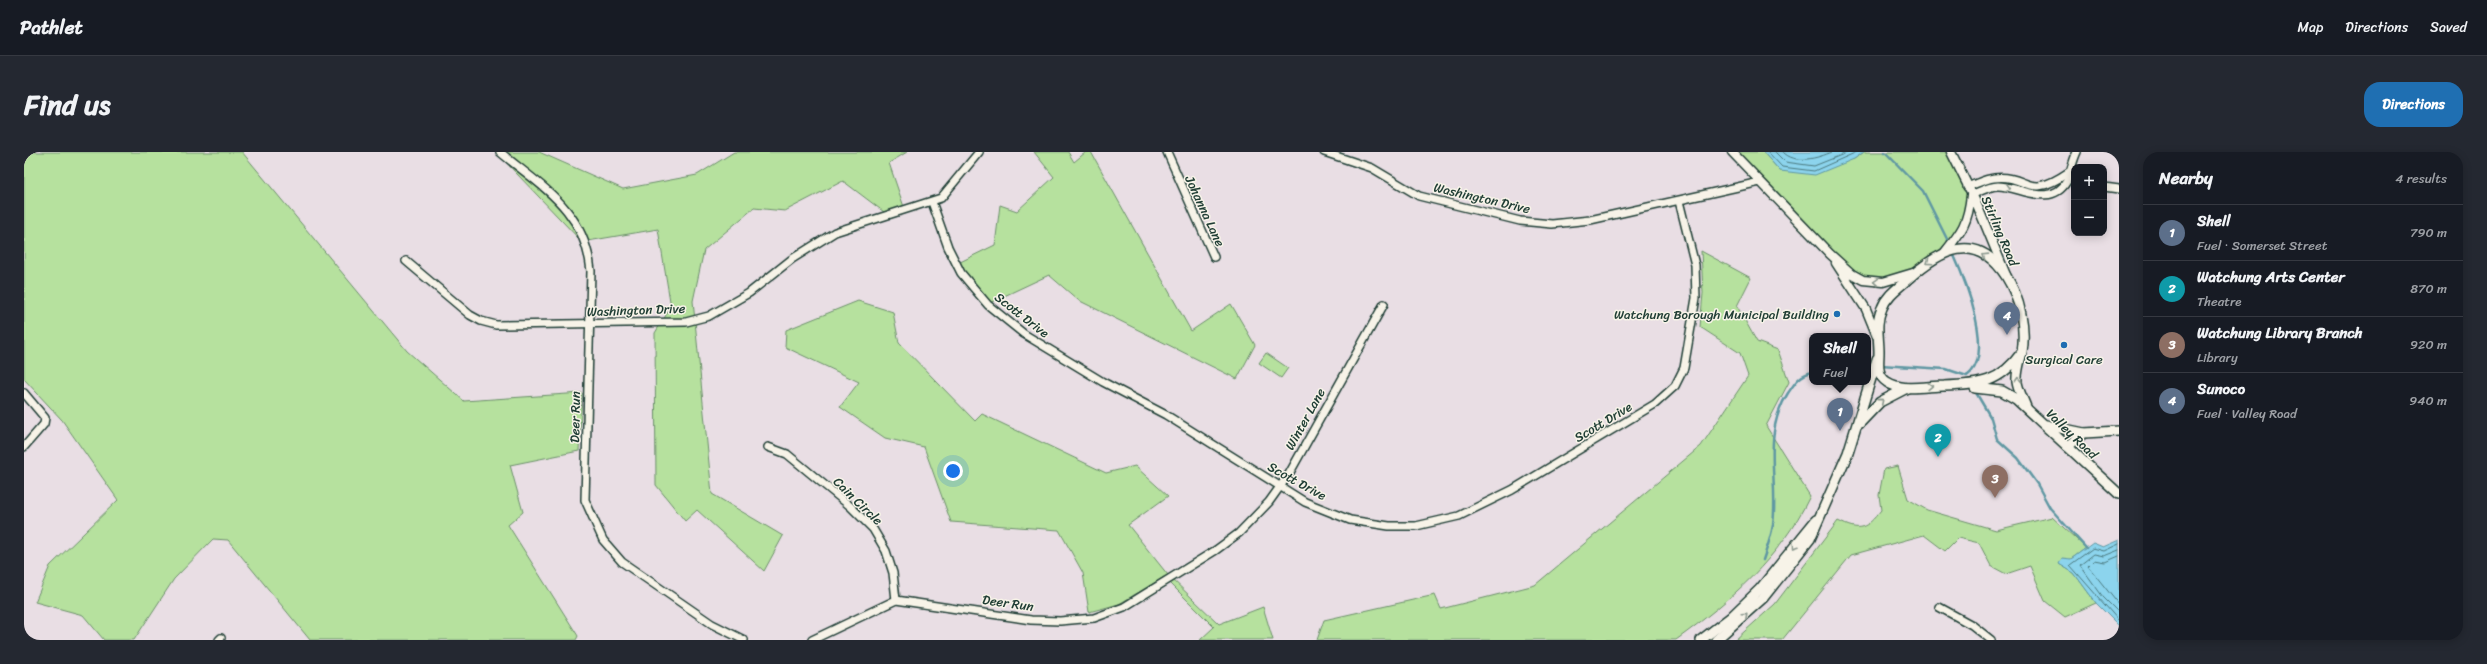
<!DOCTYPE html>
<html lang="en">
<head>
<meta charset="utf-8">
<style>
  body { margin:0; font-family:Sriracha,sans-serif; background:#242831; color:#f1f3f6 }
  .controls { position:absolute; right:12px; top:12px; display:grid; overflow:hidden; border-radius:8px; box-shadow:0 2px 10px #0003 }
  .controls button { width:36px; height:36px; display:grid; place-items:center; padding:0; border:0; border-bottom:1px solid #363941; background:#171b24; color:#f1f3f6; font:20px sans-serif }
  .you { position:absolute; left:929px; top:319px; width:14px; height:14px; margin:-10px; border:3px solid #fff; border-radius:50%; background:#1a73e8; box-shadow:0 0 0 6px #1a73e833 }
  .badge { display:grid; place-items:center; width:26px; height:26px; border-radius:50%; background:#1f6fb2; color:#fff; font-size:13px; font-weight:700 }
  .pin { position:absolute; translate:-50% -33px; filter:drop-shadow(0 1px 2px #0008) }
  .pin::after { content:''; position:absolute; top:21px; width:14px; height:12px; background:inherit; clip-path:polygon(0 0,100% 0,50% 100%) }
  .popup { position:absolute; left:1785px; top:181px; width:62px; height:52px; box-sizing:border-box; display:grid; place-content:center; border-radius:8px; background:#171b24; filter:drop-shadow(0 1px 3px #0005); font-size:13px; white-space:nowrap; color:#9ea1a6 }
  .popup b { font-size:15px; color:#f1f3f6 }
  .popup::after { content:''; position:absolute; left:50%; top:100%; margin-left:-8px; border:8px solid transparent; border-top-color:#171b24 }
  .list { margin:0; padding:0; list-style:none }
  h2 { display:flex; justify-content:space-between; align-items:center; height:52px; margin:0; padding:0 16px; font-size:17px }
  h2 small { font-size:13px; font-weight:400; color:#9ea1a6 }
  .list li { display:grid; grid-template-columns:26px 1fr auto; gap:12px; align-items:center; box-sizing:border-box; height:56px; padding:0 16px; border-top:1px solid #363941 }
  .list b { display:block; font-size:15px; white-space:nowrap }
  .list p { margin:0; font-size:13px; white-space:nowrap; color:#9ea1a6 }
  .list em { font-size:13px; font-style:normal; color:#9ea1a6 }
  .map { position:relative; flex:none; width:2095px; height:488px; overflow:hidden; border-radius:16px }
  header { display:flex; align-items:center; gap:24px; box-sizing:border-box; height:56px; padding:0 20px; background:#171b24; border-bottom:1px solid #363941 }
  header strong { font-size:19px }
  nav { display:flex; gap:22px; margin-inline-start:auto; font-size:14px }
  .intro { display:flex; align-items:center; justify-content:space-between; box-sizing:border-box; height:96px; padding:0 24px }
  h1 { margin:0; font-size:28px }
  .button { padding:10px 18px; border-radius:16px; background:#1f6fb2; color:#fff; font-size:14px; font-weight:700 }
  main { display:flex; gap:24px; padding:0 24px }
  aside { flex:1; background:#171b24; border-radius:16px; box-shadow:0 2px 10px #0003 }
  .map>svg:first-child { display:block }
  .green { fill:#b6e19e; stroke:#6a8f69 }
  .water { fill:#8cd4ed; stroke:#6098a3 }
  .lines { fill:none; stroke-linecap:round; stroke-linejoin:round }
  .shore { stroke:#4b797e; stroke-width:1 }
  .stream { stroke:#6098a3; stroke-width:2.5 }
  .minor-casing { stroke:#1f3d34; stroke-width:10 }
  .tertiary-casing { stroke:#1f3d34; stroke-width:11 }
  .secondary-casing { stroke:#1f3d34; stroke-width:12 }
  .minor { stroke:#f7f3e8; stroke-width:7 }
  .tertiary { stroke:#f7f3e8; stroke-width:8 }
  .secondary { stroke:#f7f3e8; stroke-width:9 }
  .oneway { stroke:#8b988e }
  .poi-dot { fill:#1f6fb2; stroke:#f7f3e8; stroke-width:1.5 }
  .labels { text-anchor:middle; dominant-baseline:central; stroke-width:3; stroke-linejoin:round; paint-order:stroke }
  .street-label { font-size:13px; fill:#1f3d34; stroke:#f7f3e8 }
  .poi-label { font-size:13px; fill:#1f3d34; stroke:#f7f3e8; text-anchor:end }
</style>
</head>
<body>
<header>
<strong>Pathlet</strong>
<nav><a>Map</a><a>Directions</a><a>Saved</a></nav>
</header>
<div class="intro"><h1>Find us</h1><a class="button">Directions</a></div>
<main>
<div class="map">
<svg width="2095" height="488" viewBox="0 0 2095 488">
  <rect width="100%" height="100%" fill="#e9dee4"/>
  <filter id="ink" filterUnits="userSpaceOnUse"><feTurbulence type="fractalNoise" baseFrequency=".025" numOctaves="2"/><feDisplacementMap in="SourceGraphic" scale="8" xChannelSelector="R" yChannelSelector="G"/><feConvolveMatrix kernelMatrix="1 2 1 2 8 2 1 2 1" color-interpolation-filters="sRGB"/></filter>
  <g filter="url(#ink)">
    <g class="green">
      <path d="M0 0H218L383 199 440 249 558 241 555 299 486 313 499 360 484 373 554 484 552 488H286L204 388 189 387 150 427 110 488H80L59 463 11 450 26 414 94 348 38 268 0 227Z"/>
      <path d="M472 0H515L599 37 673 23 710 0H883L865 11 880 55 860 60 819 29 761 59 730 56 680 98 669 149 688 342 759 384 740 419 673 358 661 369 632 333 631 181 647 155 634 77 558 90Z"/>
      <path d="M1010 0H1044L1050 10 1062 0H1067L1167 179 1207 152 1231 193 1213 227 1054 148 1025 123 959 154 928 114 971 93 976 53 993 59 1030 25Z"/>
      <path d="M1708 0H1739L1756 19 1830 7 1840 0H1927L1947 43 1946 59 1921 100 1871 128 1834 125Z"/>
      <path d="M1677 99 1727 126 1713 154 1733 190 1754 198 1765 230 1742 274 1786 344C1757 405 1706 449 1652 488H1293L1300 468 1411 443 1417 457 1511 433 1677 294 1724 224 1716 201 1676 175 1679 141Z"/>
      <path d="M834 149 869 160 875 191 951 269 958 262 1082 321 1111 314 1144 344 1104 373 1144 423 1195 472 1239 455 1249 488H1176L1190 475 1140 425 1095 452 1065 460 1059 421 1035 378 927 370 900 295 861 286 816 255 835 230 761 195 762 178Z"/>
      <path d="M1242 201 1264 216 1257 226 1235 211Z"/>
      <path d="M1874 314 1884 347 1903 358 1972 378 2028 365 2062 396 2047 407 2035 412 2050 421 2072 451 2041 465 2021 449 2006 414 1982 422 1967 414 1955 391 1934 386 1921 399 1900 383 1827 403 1758 488H1711L1751 452 1814 369C1836 380 1842 377 1857 358L1855 343 1860 317Z"/>
    </g>
    <g class="water">
      <path d="M1739 0H1840L1830 7 1791 23 1756 19Z"/>
      <path d="M2095 388V474L2072 451 2050 421 2035 412 2038 406 2047 407 2069 391 2079 395Z"/>
    </g>
    <g class="lines">
      <g class="shore">
        <path d="M1744 0 1758 15 1790 19 1833 0"/>
        <path d="M1751 0 1761 10 1790 14 1825 0"/>
        <path d="M1759 0C1771 13 1794 6 1808 0"/>
        <path d="M2095 392 2080 399 2069 396 2046 413 2095 469"/>
        <path d="M2095 398 2080 404 2070 402 2056 413 2079 445 2095 461"/>
        <path d="M2095 404 2081 410 2070 408 2064 414 2095 453"/>
      </g>
      <g class="stream">
        <path d="M1861 0 1899 39 1925 91"/>
        <path d="M1856 213 1922 217 1943 224C1972 203 1941 128 1929 101"/>
        <path d="M1951 239 1967 266 1973 287 1994 306 2013 332 2026 356 2062 396"/>
        <path d="M1739 408C1743 396 1747 385 1749 373 1755 327 1737 283 1764 241 1771 231 1775 223 1788 220"/>
      </g>
      <defs>
        <g id="minor">
          <path d="M476 0C519 36 561 58 567 119L561 348 579 388 598 410 688 472 720 488"/>
          <path d="M1143 0 1190 105"/>
          <path d="M1300 0 1348 16 1395 44 1496 69 1528 72 1566 68 1736 30"/>
          <path d="M1943 35C1952 32 1961 27 1970 26 2007 22 2001 50 2045 20"/>
          <path d="M2080 35 2095 37"/>
          <path d="M1947 43C1955 40 1965 34 1974 34 1995 34 2027 57 2043 29 2046 22 2049 8 2053 0"/>
          <path d="M908 50 924 95 937 121 964 153 1000 182 1079 230 1142 263 1281 350 1326 368 1365 374H1392L1435 364 1488 338 1631 252 1651 234 1660 216 1672 146 1671 113 1655 49"/>
          <path d="M382 109 446 163 457 169 472 173 662 170 685 164 725 141 768 107 811 80 917 46 955 0"/>
          <path d="M0 241 21 266 20 272 0 295"/>
          <path d="M744 295 763 302 826 354 849 377 862 399 869 421 872 448"/>
          <path d="M1915 455 1948 473 1967 488"/>
          <path d="M195 488 197 486"/>
          <path d="M788 488 872 448 1007 468 1036 469 1070 466 1100 455 1192 398 1215 381 1245 350 1265 322 1360 152"/>
        </g>
        <g id="tertiary">
          <path d="M1708 0 1806 102 1828 122 1839 128 1859 130 1889 121"/>
          <path d="M1927 0 1951 48 1982 123"/>
          <path d="M1921 100C1938 79 1944 71 1947 43"/>
          <path d="M1812 111 1842 157 1853 184"/>
        </g>
        <g id="secondary">
          <path d="M1998 200C1976 231 1956 233 1920 234 1903 234 1877 240 1863 230 1852 223 1855 211 1855 200 1855 185 1851 171 1858 156 1863 143 1874 136 1884 127 1916 98 1952 78 1982 124 1996 146 2002 175 1998 200 1996 209 1992 220 1993 230 1994 238 1999 247 2002 255"/>
          <path d="M1951 236 1978 239 1992 247 2095 342"/>
          <path d="M1835 272 1856 250 1883 236"/>
          <path d="M2022 273 2060 281 2095 279"/>
          <path d="M2043 294 2060 281"/>
          <path d="M1677 488 1707 465 1736 437 1792 368"/>
          <path d="M1692 488 1739 446 1786 387 1824 301 1853 207"/>
        </g>
      </defs>
      <use href="#minor" class="minor-casing"/>
      <use href="#tertiary" class="tertiary-casing"/>
      <use href="#secondary" class="secondary-casing"/>
      <use href="#minor" class="minor"/>
      <use href="#tertiary" class="tertiary"/>
      <use href="#secondary" class="secondary"/>
    </g>
    <defs><path id="oneway-chevron" d="M-2-3.5L2.5 0L-2 3.5" fill="none" stroke-width="1.6" stroke-linecap="round" stroke-linejoin="round"/></defs>
    <g class="oneway">
      <use href="#oneway-chevron" transform="translate(1984 36) rotate(15)"/>
      <use href="#oneway-chevron" transform="translate(1961 104) rotate(-148)"/>
      <use href="#oneway-chevron" transform="translate(1905 110) rotate(146)"/>
      <use href="#oneway-chevron" transform="translate(1852 130) rotate(-176)"/>
      <use href="#oneway-chevron" transform="translate(1994 228) rotate(-93)"/>
      <use href="#oneway-chevron" transform="translate(1906 234) rotate(-1)"/>
      <use href="#oneway-chevron" transform="translate(1857 249) rotate(-40)"/>
      <use href="#oneway-chevron" transform="translate(1771 394) rotate(124)"/>
      <use href="#oneway-chevron" transform="translate(1721 463) rotate(-42)"/>
    </g>
  </g>
  <g class="poi-dot">
    <circle cx="1813" cy="162" r="4"/>
    <circle cx="2040" cy="193" r="4"/>
  </g>
  <g class="labels">
    <g class="street-label">
      <text transform="translate(1458 46) rotate(13)">Washington Drive</text>
      <text transform="translate(1181 59) rotate(65)">Johanna Lane</text>
      <text transform="translate(1976 79) rotate(67)">Stirling Road</text>
      <text transform="translate(612 158) rotate(-2)">Washington Drive</text>
      <text transform="translate(998 163) rotate(38)">Scott Drive</text>
      <text transform="translate(551 265) rotate(-89)">Deer Run</text>
      <text transform="translate(1281 267) rotate(-61)">Winter Lane</text>
      <text transform="translate(1579 270) rotate(-31)">Scott Drive</text>
      <text transform="translate(2048 282) rotate(44)">Valley Road</text>
      <text transform="translate(1273 329) rotate(29)">Scott Drive</text>
      <text transform="translate(834 349) rotate(44)">Cain Circle</text>
      <text transform="translate(984 451) rotate(8)">Deer Run</text>
    </g>
    <g class="poi-label">
      <text x="1805" y="162">Watchung Borough Municipal Building</text>
      <text x="2040" y="207" text-anchor="middle">Surgical Care</text>
    </g>
  </g>
</svg>
<div class="controls">
<button>+</button>
<button>−</button>
</div>
<div class="you"></div>
<div class="pin badge" style="left:1816px;top:279px;background:#5c6f8a">1</div>
<div class="popup"><b>Shell</b>Fuel</div>
<div class="pin badge" style="left:1914px;top:305px;background:#0f9aa8">2</div>
<div class="pin badge" style="left:1971px;top:346px;background:#8d6e63">3</div>
<div class="pin badge" style="left:1983px;top:183px;background:#5c6f8a">4</div>
</div>
<aside>
<h2>Nearby<small>4 results</small></h2>
<ul class="list">
<li><span class="badge" style="background:#5c6f8a">1</span><div><b>Shell</b><p>Fuel · Somerset Street</p></div><em>790 m</em></li>
<li><span class="badge" style="background:#0f9aa8">2</span><div><b>Watchung Arts Center</b><p>Theatre</p></div><em>870 m</em></li>
<li><span class="badge" style="background:#8d6e63">3</span><div><b>Watchung Library Branch</b><p>Library</p></div><em>920 m</em></li>
<li><span class="badge" style="background:#5c6f8a">4</span><div><b>Sunoco</b><p>Fuel · Valley Road</p></div><em>940 m</em></li>
</ul>
</aside>
</main>
</body>
</html>
